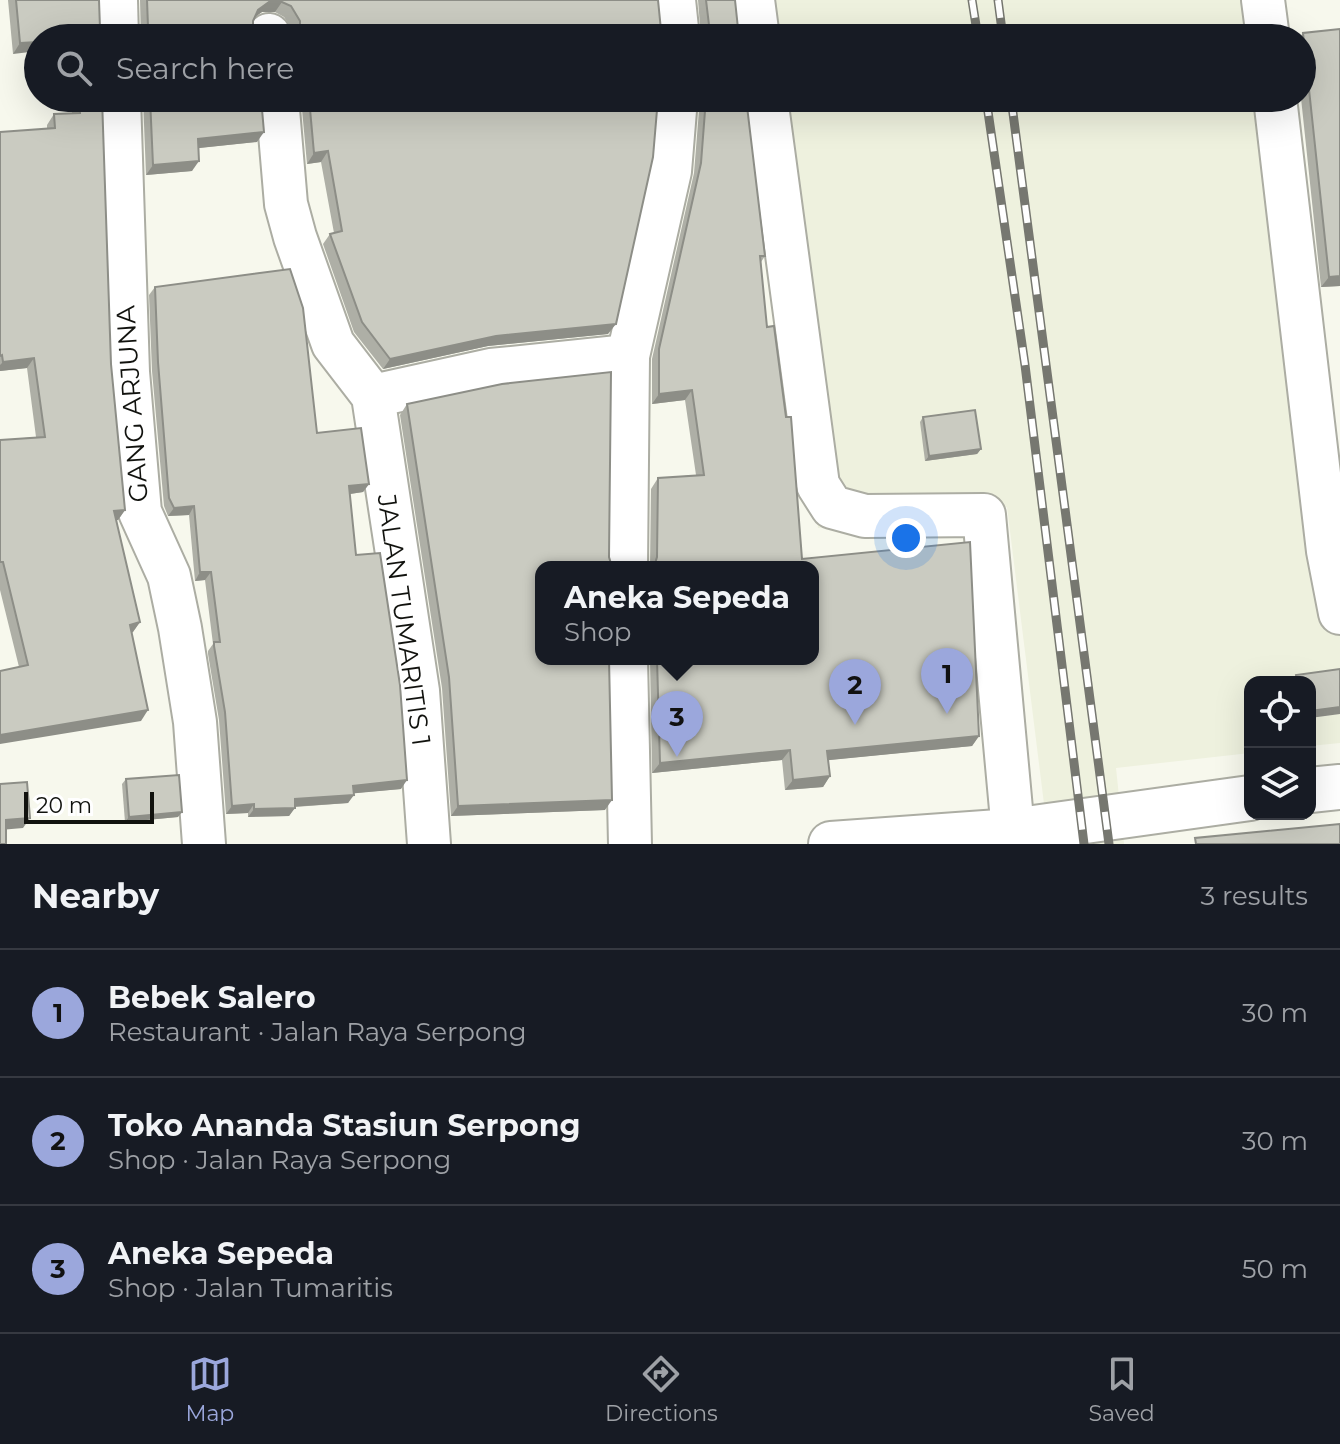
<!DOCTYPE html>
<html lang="en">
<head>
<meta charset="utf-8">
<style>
  body { margin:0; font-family:Montserrat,sans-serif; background:#242831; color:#f1f3f6 }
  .controls { position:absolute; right:24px; bottom:24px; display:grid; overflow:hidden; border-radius:16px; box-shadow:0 8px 32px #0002 }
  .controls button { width:72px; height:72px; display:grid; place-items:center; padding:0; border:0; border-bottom:2px solid #363941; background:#171b24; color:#f1f3f6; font:40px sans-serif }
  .scale { position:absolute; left:24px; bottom:20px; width:130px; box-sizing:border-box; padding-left:8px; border:4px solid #11120e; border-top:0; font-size:22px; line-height:28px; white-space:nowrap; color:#11120e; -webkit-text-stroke:6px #fff; paint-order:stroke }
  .you { position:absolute; left:906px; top:538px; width:28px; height:28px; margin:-20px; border:6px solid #fff; border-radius:50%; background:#1a73e8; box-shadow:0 0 0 12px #1a73e833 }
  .badge { display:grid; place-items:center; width:52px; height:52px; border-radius:50%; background:#9ba7dc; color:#111; font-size:26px; font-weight:700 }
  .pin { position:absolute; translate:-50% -66px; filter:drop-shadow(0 2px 4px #0008) }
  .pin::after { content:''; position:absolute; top:42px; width:28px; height:24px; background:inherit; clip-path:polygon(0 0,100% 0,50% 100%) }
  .popup { position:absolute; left:535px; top:561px; width:284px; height:104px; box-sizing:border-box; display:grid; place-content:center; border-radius:16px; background:#171b24; filter:drop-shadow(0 2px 6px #0005); font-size:26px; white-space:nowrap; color:#9ea1a6 }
  .popup b { font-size:30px; color:#f1f3f6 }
  .popup::after { content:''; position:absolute; left:50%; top:100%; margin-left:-16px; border:16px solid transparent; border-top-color:#171b24 }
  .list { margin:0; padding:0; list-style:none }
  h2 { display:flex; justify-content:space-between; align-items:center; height:104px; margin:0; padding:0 32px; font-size:34px }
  h2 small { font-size:26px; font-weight:400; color:#9ea1a6 }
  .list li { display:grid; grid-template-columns:52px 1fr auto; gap:24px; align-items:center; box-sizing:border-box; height:128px; padding:0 32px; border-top:2px solid #363941 }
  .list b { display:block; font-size:30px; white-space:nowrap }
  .list p { margin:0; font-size:26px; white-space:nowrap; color:#9ea1a6 }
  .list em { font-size:26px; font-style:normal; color:#9ea1a6 }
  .icon { flex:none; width:44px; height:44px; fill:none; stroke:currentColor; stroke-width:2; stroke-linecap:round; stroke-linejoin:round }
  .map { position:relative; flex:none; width:1340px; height:844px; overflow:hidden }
  .search { position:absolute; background:#171b24; box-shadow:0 8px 32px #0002; left:24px; right:24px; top:24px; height:88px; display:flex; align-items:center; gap:20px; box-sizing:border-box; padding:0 28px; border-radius:44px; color:#9ea1a6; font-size:30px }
  .sheet { height:488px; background:#171b24 }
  nav { display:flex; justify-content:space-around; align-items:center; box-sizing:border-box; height:112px; border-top:2px solid #363941; background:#171b24; font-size:22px; color:#9ea1a6 }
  nav a { display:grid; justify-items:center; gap:4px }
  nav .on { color:#9ba7dc }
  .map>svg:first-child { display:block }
  .built { fill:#eef1de }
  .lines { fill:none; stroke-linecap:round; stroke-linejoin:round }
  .minor-casing { stroke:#acada3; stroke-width:46 }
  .secondary-casing { stroke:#acada3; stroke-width:48 }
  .minor { stroke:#fff; stroke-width:42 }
  .secondary { stroke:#fff; stroke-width:44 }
  .rail-casing { stroke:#767770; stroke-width:9 }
  .rail { stroke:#fff; stroke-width:6; stroke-dasharray:18; stroke-linecap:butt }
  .wall { fill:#aeafa6 }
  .shaded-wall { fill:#8d8e87 }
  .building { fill:#cacbc1; stroke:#8d8e87; stroke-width:2 }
  .labels { text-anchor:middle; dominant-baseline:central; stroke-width:6; stroke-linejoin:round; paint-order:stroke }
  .street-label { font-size:26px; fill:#11120e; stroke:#fff }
</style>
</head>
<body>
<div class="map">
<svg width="1340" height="844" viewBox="0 0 1340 844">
  <rect width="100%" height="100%" fill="#f7f8ed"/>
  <g class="built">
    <path d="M746 0H1258L1263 38H752Z"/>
    <path d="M760 98H1271L1340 621V743L1310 746V682H1250V753L1116 768 1124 844H1049L1007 507 984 515 818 528Z"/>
  </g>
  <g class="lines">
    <defs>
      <g id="minor">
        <path d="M116 0 117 38"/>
        <path d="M674 0 678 38"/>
        <path d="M753 0 758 38"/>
        <path d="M1263 0 1268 38"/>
        <path d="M269 35 270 38"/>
        <path d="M119 98 128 372 140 512 169 576 180 628 195 722 204 844"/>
        <path d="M277 98 286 204 295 237 333 344 373 396 418 691 429 844"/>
        <path d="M766 98 818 485 832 507 865 516 984 515 1013 831"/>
        <path d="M1275 98 1328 551 1340 613"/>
        <path d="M373 396 491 370 628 356"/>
        <path d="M626 567 628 356 670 171 676 98"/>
        <path d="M626 659 630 844"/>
      </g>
      <g id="secondary">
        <path d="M1310 790 1340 787"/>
        <path d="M831 844 1013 831 1250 798"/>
      </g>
    </defs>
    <use href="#minor" class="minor-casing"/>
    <use href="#secondary" class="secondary-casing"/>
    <use href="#minor" class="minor"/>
    <use href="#secondary" class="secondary"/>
    <defs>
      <g id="rail">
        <path d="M972 0 978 38"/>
        <path d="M998 0 1003 38"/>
        <path d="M986 98 1025 365 1084 844"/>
        <path d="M1011 98 1109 844"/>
      </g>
    </defs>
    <use href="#rail" class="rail-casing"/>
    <use href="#rail" class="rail"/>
  </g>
  <g class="wall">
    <path d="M8 0H99L13 54Z"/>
    <path d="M140 0H658L661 30 664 38H293V31L284 17 275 12H262L254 17 253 21V32L257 38H141Z"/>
    <path d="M698 0H735L739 38H701Z"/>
    <path d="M1303 33 1340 286 1321 287 1301 98H1302V38H1299Z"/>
    <path d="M71 98H102L111 364 125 510 118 520H116L140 622 132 633 141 721 19 667 0 590V440L36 437 27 368 0 371V132L47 129V125L54 114 72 113Z"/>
    <path d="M143 98H261L257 142 198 148 192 171 146 175Z"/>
    <path d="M301 98H658L608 334 488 346 383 369 354 332 323 244 330 234 334 233 321 162 307 164Z"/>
    <path d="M700 98H746L765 256 761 262 767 327 774 326 786 417H791L802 559 970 542 979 736 972 746 828 760 830 776 823 787 785 790 782 760 652 773 650 659H813V567H650L651 489 658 478 696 475 685 400 652 404V359L694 173Z"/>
    <path d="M155 287 317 433 369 484 363 492 350 494 356 555 401 789 354 793 348 803 295 807 289 816 248 817V813L226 814 219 720 208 654V651L213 644 205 580 195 581 189 515 168 516 164 506 152 371 149 295Z"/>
    <path d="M407 404 609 557 541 567 605 810 451 816 442 688 400 415Z"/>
    <path d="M923 417 981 449 977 454 925 461 920 422Z"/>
    <path d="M126 779 178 817 125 822 122 784Z"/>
  </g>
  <g class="shaded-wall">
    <path d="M269 2H282L275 12H262L251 20 258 10Z"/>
    <path d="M38 42V51L13 54 20 43Z"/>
    <path d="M264 132 257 142 190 149 198 139Z"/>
    <path d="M328 151 321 162 307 164 314 153Z"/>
    <path d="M199 161 192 171 146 175 153 165Z"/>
    <path d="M1340 276V286L1321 287 1329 277Z"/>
    <path d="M616 324 608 334 488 346 383 369 390 359 496 336Z"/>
    <path d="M34 358 27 368 0 371V365L3 362Z"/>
    <path d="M692 390 685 400 652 404 659 394Z"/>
    <path d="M981 449 977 454 925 461 929 456Z"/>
    <path d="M369 484 363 492 343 495 349 486Z"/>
    <path d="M194 506 189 515 168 516 174 508Z"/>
    <path d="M125 510 118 520 106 521 114 511Z"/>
    <path d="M200 572H211L205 580 195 581Z"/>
    <path d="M140 622 133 632 123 635 130 625Z"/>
    <path d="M1340 707V714L1310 718V711Z"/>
    <path d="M148 710 141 721 0 744V735Z"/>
    <path d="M979 736 972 746 820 761 827 751Z"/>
    <path d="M790 750 782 760 652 773 660 763Z"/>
    <path d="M830 776 823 787 785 790 793 780Z"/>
    <path d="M407 780 401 789 347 794 353 786Z"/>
    <path d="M354 795 348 803 289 807 295 799Z"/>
    <path d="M612 800 605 810 451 816 458 806Z"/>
    <path d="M254 804 248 813 226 814 232 806Z"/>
    <path d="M295 808 289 816 248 817 254 809Z"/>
    <path d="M182 812 178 817 125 822 129 817Z"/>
    <path d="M30 818 23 828 0 830 6 820Z"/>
  </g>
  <g class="building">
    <path d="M16 0H99L100 28 103 38H38V42L20 43Z"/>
    <path d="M147 0H658L661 30 664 38H298L300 33V21L291 6 282 2H269L258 10 253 21V32L257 38H145L148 27Z"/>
    <path d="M706 0H735L739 38H707L709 25Z"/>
    <path d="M1340 29V276L1329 277 1303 33Z"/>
    <path d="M79 98H102L111 364 125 510 114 511 140 622 130 625 148 710 0 735V671L28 665 3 562H0V440L45 437 34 358 3 362 2 355 0 356V132L55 128 54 114 80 113Z"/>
    <path d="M150 98H261L264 132 198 139 199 161 153 165Z"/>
    <path d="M309 98H658L653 157 616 324 496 336 390 359 362 322 330 234 342 231 328 151 314 153Z"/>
    <path d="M706 98H746L765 256H760L767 327 774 326 786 417H791L802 559 970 542 979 736 827 751 830 776 793 780 790 750 660 763 657 659H813V567H654L657 557 658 478 704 475 692 390 659 394V349L701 163Z"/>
    <path d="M290 269 303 308 317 433 361 428 369 484 349 486 356 555 380 553 400 685 407 780 353 786 354 795 295 799V808L254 809V804L232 806 225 712 214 646V642H220L211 572H200L194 506 174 508 169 498 158 362 155 287Z"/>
    <path d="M611 372 609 557 612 567H541V659H609L612 800 458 806 449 677 407 404 502 384Z"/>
    <path d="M975 410 981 449 929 456 923 417Z"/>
    <path d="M1340 669V707L1310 711V682H1297L1296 675Z"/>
    <path d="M179 775 182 812 129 817 126 779Z"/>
    <path d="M27 782 30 818 6 820V844H0V784Z"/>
    <path d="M1340 824V844H1196L1195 838Z"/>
  </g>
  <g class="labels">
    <g class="street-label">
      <text transform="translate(132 404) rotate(-94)">GANG ARJUNA</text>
      <text transform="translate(404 620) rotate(82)">JALAN TUMARITIS 1</text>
    </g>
  </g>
</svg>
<div class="controls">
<button><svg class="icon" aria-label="locate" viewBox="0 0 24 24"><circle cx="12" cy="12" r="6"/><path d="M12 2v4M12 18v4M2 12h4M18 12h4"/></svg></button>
<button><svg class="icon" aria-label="layers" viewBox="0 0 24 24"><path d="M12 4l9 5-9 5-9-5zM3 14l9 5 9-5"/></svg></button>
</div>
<div class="scale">20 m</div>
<div class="you"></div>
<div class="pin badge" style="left:947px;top:714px">1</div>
<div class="pin badge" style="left:855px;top:725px">2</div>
<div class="pin badge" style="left:677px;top:757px">3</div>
<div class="popup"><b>Aneka Sepeda</b>Shop</div>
<div class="search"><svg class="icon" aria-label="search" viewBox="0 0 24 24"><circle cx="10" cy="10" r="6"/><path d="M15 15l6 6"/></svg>Search here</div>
</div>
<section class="sheet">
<h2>Nearby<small>3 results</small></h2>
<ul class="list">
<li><span class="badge">1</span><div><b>Bebek Salero</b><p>Restaurant · Jalan Raya Serpong</p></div><em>30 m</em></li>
<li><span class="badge">2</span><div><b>Toko Ananda Stasiun Serpong</b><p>Shop · Jalan Raya Serpong</p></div><em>30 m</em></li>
<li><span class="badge">3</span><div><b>Aneka Sepeda</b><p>Shop · Jalan Tumaritis</p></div><em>50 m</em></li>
</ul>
</section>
<nav>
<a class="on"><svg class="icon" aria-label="map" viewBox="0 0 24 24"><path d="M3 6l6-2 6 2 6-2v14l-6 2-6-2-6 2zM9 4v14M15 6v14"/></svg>Map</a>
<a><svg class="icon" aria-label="directions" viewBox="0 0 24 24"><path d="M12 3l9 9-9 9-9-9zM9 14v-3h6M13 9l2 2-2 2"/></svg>Directions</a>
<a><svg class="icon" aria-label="saved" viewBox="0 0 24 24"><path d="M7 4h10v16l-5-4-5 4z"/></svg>Saved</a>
</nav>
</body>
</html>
